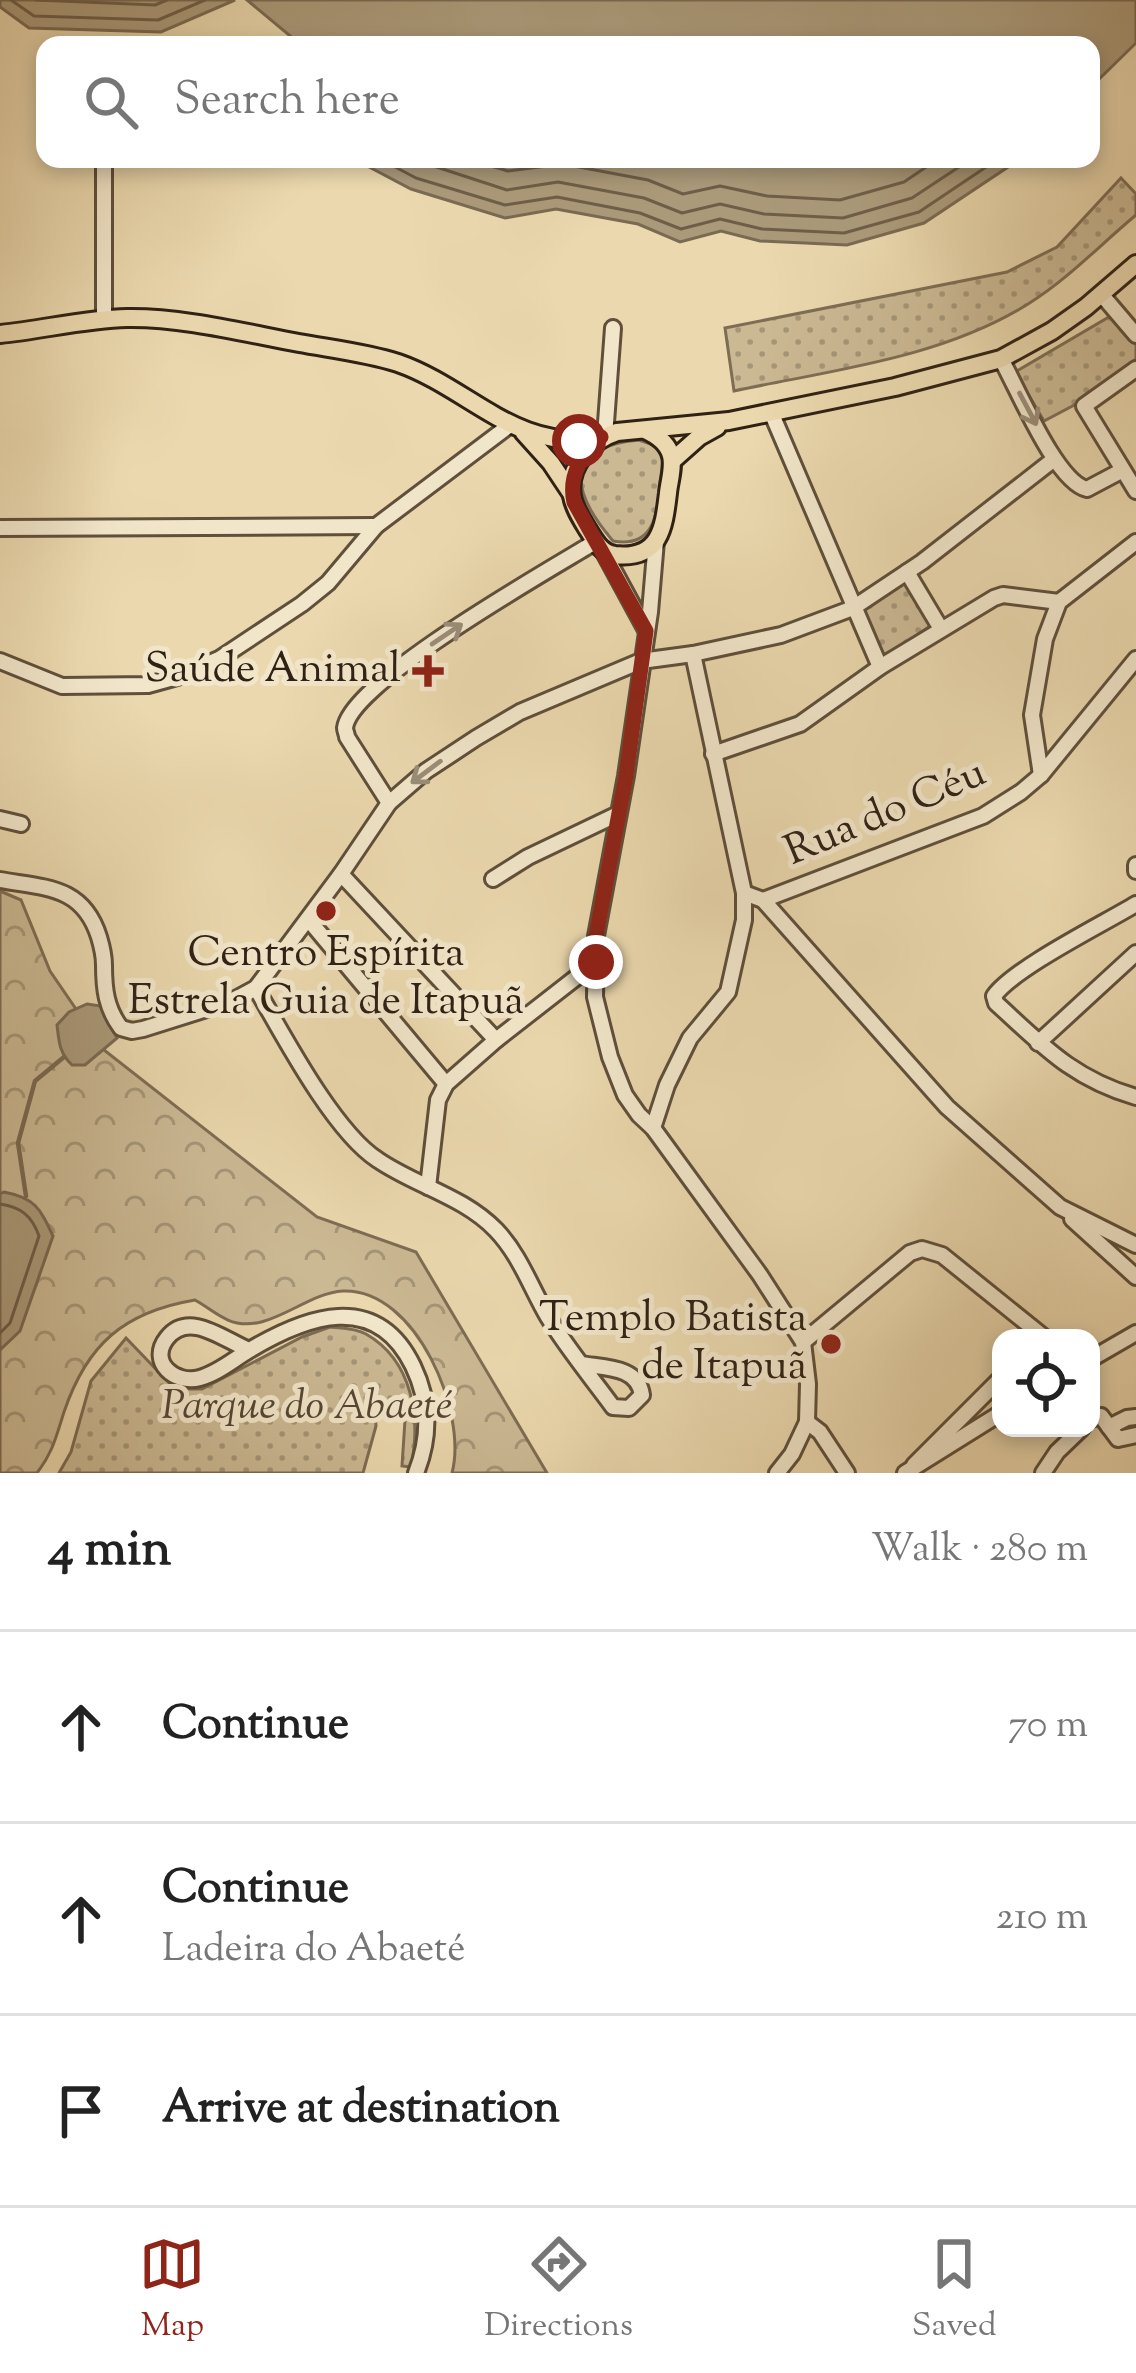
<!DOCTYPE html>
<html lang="en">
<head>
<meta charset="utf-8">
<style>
  body { margin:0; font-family:"Sorts Mill Goudy",serif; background:#f6f6f6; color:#222 }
  .controls { position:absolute; right:36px; bottom:36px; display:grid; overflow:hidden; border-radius:24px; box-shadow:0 6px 18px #0003 }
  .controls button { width:108px; height:108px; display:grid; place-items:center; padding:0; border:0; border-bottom:3px solid #e0e0e0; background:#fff; color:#222; font:60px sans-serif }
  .stop { position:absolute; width:36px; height:36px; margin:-27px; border:9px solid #8f2418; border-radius:50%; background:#fff }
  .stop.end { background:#8f2418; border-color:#fff; box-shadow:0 3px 12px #0008 }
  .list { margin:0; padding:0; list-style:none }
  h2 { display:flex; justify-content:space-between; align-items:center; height:156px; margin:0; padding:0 48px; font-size:51px }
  h2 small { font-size:39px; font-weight:400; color:#767676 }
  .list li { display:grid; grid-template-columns:78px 1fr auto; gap:36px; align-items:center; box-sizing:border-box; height:192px; padding:0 48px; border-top:3px solid #e0e0e0 }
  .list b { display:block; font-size:45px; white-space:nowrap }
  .list p { margin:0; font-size:39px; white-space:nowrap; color:#767676 }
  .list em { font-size:39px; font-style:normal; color:#767676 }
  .icon { flex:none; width:66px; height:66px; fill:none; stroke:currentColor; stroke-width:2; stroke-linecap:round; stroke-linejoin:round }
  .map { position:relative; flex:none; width:1136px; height:1473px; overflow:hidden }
  .search { position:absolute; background:#fff; box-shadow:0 6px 18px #0003; left:36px; right:36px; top:36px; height:132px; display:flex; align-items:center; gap:30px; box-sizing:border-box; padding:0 42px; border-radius:24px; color:#767676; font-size:45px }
  .sheet { height:732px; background:#fff }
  nav { display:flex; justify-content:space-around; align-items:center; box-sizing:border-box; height:168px; border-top:3px solid #e0e0e0; background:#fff; font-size:33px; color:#767676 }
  nav a { display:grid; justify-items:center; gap:6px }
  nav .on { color:#8f2418 }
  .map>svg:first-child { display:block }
  .grass { fill:url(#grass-dots); stroke:#7e6d54; stroke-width:3 }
  .forest { fill:url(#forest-crowns); stroke:#7e6d54; stroke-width:3 }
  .water { fill:#ab9a7a; stroke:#7a6a52; stroke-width:3 }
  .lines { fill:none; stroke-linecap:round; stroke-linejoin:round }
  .shore { stroke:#6e5e48; stroke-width:3 }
  .stream { stroke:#7a6a52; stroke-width:4.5 }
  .minor-casing { stroke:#5f4f3b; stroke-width:20 }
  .major-casing { stroke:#302115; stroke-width:22 }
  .minor { stroke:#f2e6ca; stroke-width:14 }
  .major { stroke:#ebd8ae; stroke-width:16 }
  .oneway { stroke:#9b8d79 }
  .route { stroke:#8f2418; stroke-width:15 }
  .poi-dot { fill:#8f2418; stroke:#f2e6ca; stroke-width:4.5 }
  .labels { text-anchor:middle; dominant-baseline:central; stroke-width:10; stroke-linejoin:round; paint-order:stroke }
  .poi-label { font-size:42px; fill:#302115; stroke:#f2e6ca; text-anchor:end }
  .street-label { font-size:42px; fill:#302115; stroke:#f2e6ca }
  .park-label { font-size:42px; font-style:italic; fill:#574735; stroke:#f2e6ca }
</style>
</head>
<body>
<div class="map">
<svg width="1136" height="1473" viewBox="0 0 1136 1473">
  <defs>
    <pattern id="grass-dots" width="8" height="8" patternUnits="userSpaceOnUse" patternTransform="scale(3)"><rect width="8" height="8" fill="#cbb994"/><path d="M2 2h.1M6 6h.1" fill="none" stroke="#a59678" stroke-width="1.8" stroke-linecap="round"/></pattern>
    <pattern id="forest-crowns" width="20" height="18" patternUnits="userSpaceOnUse" patternTransform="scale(3)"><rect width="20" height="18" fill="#cbb994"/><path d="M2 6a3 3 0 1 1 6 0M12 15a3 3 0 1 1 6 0" fill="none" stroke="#a59678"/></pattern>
  </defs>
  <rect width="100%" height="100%" fill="#ebd8ae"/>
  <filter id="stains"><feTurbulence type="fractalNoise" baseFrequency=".00167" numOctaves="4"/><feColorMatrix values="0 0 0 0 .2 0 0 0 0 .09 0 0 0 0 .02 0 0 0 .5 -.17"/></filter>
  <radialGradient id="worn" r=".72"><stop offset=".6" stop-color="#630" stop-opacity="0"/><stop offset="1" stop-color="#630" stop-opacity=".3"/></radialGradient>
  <g class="grass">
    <path d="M1121 178 1136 194V215C1100 245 1068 279 1028 304 942 358 832 370 734 391L725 328 1007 272 1057 247Z"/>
    <path d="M1117 315 1136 339V359L1080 402 1044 421 1015 372 1109 317Z"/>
    <path d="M639 440C647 443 659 445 662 455 664 463 660 477 660 485 657 517 653 548 613 541 572 493 560 447 639 440Z"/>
    <path d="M906 583 933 624 881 660 859 610Z"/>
    <path d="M330 1327C341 1328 356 1328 366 1334 413 1361 421 1418 411 1467L402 1466 406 1405 375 1410 376 1426 363 1473H59L71 1452 91 1381 126 1338 175 1389H202L302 1337Z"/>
  </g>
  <path class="forest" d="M0 891 21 900 50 971 104 1050 317 1217 416 1252 547 1473H452C468 1413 416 1288 343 1291 304 1293 267 1337 228 1320 216 1315 206 1306 195 1300 124 1312 87 1344 64 1412 56 1437 53 1452 37 1473H0Z"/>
  <g class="water">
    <path d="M0 0H235L161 32 29 28 0 7Z"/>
    <path d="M247 0H1136V43L1091 87V45H301Z"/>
    <path d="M354 159H1020L924 223 847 245 760 241 721 231 680 242 638 224 556 209 505 218 411 189Z"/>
    <path d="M87 1004 101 1006 117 1038 85 1065H72C59 1053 59 1041 57 1025L69 1012Z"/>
    <path d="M4 1192C35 1198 40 1208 53 1236L20 1331 0 1350V1194Z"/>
  </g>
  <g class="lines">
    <g class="shore">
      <path d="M11 0 34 16 158 20 205 0"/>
      <path d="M36 0 155 5 167 0"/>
      <path d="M380 159 416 178 505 205 557 197 640 213 681 229 720 219 762 229 844 233 919 212 998 159"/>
      <path d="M412 159 507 190 558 182 644 198 682 213 720 204 764 214 843 218 912 198 971 159"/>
      <path d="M467 159 508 171 563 164 648 180 683 194 720 186 767 196 840 200 904 182 938 159"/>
      <path d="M0 1204C21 1207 32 1216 39 1236L10 1323 0 1333"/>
    </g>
    <path class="stream" d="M26 1196 18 1143 35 1081 64 1057"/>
    <defs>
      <g id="minor">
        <path d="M104 159V319"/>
        <path d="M1102 295 1136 335"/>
        <path d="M1001 359C1018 389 1056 482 1087 489L1121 471"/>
        <path d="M1136 369 1084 406 1136 491"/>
        <path d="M771 412 880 667"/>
        <path d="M605 436 613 328"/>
        <path d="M0 528 376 526"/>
        <path d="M656 541 650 612 626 776 596 936 595 997 610 1057 625 1095 639 1115 653 1128 760 1275 803 1342 808 1384 807 1422 792 1454 777 1473"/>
        <path d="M601 547 646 630"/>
        <path d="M907 572 941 629"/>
        <path d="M0 661 62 686 148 685 177 677 219 659 302 604 328 583 376 526 510 425"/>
        <path d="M713 754 800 724 880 667 994 598 1003 595 1059 602"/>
        <path d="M1041 775 1032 715 1045 639 1059 602 1136 542"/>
        <path d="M389 803 347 737C347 734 345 731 345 728 350 682 551 569 595 542"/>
        <path d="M0 819 21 824"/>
        <path d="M1136 865V871"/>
        <path d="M341 874 496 1040"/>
        <path d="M493 879 528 857 618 814"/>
        <path d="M0 880C46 888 83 886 99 937 102 947 104 955 104 965 104 989 106 1008 121 1028L132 1031 143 1029 232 1001 256 988 341 874 389 803 426 771 476 738 520 712 641 661 693 654 781 635 853 608 922 562 1053 460"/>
        <path d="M744 893 763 900 947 1107 1060 1207 1136 1245"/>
        <path d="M763 900 983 816 1021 792 1041 775 1136 659"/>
        <path d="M1136 904C1103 924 1014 968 994 996L996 1003C1043 1046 1073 1079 1136 1097"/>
        <path d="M308 919 446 1084"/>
        <path d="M256 988C283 1035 334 1132 378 1160 416 1186 463 1196 496 1230 520 1255 531 1288 548 1317 567 1348 591 1377 613 1407L629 1408 642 1395C638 1366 605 1368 581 1364"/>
        <path d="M1038 1043 1136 953"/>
        <path d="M653 1128 667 1085 690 1038 728 992 744 920V893L693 654"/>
        <path d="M428 1187 438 1100 446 1084 496 1040 596 962"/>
        <path d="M1072 1219 1136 1277"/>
        <path d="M803 1342 910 1253 922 1249 942 1255 1045 1338"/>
        <path d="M249 1350C224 1340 189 1310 167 1338 148 1362 175 1385 200 1378 218 1373 233 1360 248 1351 306 1316 376 1290 413 1366 430 1401 430 1438 416 1473"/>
        <path d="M1091 1359 1136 1333"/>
        <path d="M1091 1419 1101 1416 1118 1439 1136 1435"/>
        <path d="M807 1422 820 1432 847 1473"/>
        <path d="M1109 1427 1127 1418 1136 1417"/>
        <path d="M914 1465 1001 1378"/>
        <path d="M905 1473 1001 1413"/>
        <path d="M1043 1473 1057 1452 1082 1428"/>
      </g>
      <g id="major">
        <path d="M0 334C42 330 84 319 127 318 182 317 245 333 299 343 332 349 367 353 398 363 470 388 515 452 599 438"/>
        <path d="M645 430C656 435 668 443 671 456 674 467 669 482 668 493 664 526 661 560 615 555 601 553 595 541 588 530 582 520 574 508 572 496 567 467 591 440 617 432L729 421 895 387 1001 359 1052 331 1086 307 1136 264"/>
        <path d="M524 433 551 463 571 493"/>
        <path d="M672 461 699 437 717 427"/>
      </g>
    </defs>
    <use href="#minor" class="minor-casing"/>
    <use href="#major" class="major-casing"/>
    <use href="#minor" class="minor"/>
    <use href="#major" class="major"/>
  </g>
  <defs><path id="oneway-shaft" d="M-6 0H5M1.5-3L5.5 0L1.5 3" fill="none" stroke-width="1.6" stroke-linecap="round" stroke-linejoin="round" transform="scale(3)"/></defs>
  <g class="oneway">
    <use href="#oneway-shaft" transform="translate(1028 409) rotate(62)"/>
    <use href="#oneway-shaft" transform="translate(447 634) rotate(-34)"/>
    <use href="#oneway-shaft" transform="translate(426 772) rotate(143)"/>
  </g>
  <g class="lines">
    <path class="route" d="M579 441 601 437C582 455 568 475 574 502L646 631 626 776 596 936V962"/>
  </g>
  <g class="poi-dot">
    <path d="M422 653h12v12h12v12h-12v12h-12v-12h-12v-12h12z"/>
    <circle cx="326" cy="911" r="12"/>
    <circle cx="831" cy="1344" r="12"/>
  </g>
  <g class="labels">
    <g class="poi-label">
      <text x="401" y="671">Saúde Animal</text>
      <text x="326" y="955" text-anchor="middle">Centro Espírita<tspan x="326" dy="48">Estrela Guia de Itapuã</tspan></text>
      <text x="807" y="1320">Templo Batista<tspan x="807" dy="48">de Itapuã</tspan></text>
    </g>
    <g class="street-label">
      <text transform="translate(886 814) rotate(-23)">Rua do Céu</text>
    </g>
    <g class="park-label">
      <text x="307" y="1408">Parque do Abaeté</text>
    </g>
  </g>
  <rect width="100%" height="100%" filter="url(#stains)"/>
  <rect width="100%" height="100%" fill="url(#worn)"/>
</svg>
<div class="controls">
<button><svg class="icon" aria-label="locate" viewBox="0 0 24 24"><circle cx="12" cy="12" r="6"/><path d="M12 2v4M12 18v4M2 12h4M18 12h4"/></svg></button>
</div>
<div class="stop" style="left:579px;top:441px"></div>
<div class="stop end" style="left:596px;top:962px"></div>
<div class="search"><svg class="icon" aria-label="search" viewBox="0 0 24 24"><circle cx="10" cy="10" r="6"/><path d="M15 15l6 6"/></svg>Search here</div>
</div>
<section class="sheet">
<h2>4 min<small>Walk · 280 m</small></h2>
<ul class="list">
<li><svg class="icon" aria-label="ahead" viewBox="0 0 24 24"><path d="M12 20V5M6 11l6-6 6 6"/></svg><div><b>Continue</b></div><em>70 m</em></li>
<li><svg class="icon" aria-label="ahead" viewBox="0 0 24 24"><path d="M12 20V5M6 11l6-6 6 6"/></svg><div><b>Continue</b><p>Ladeira do Abaeté</p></div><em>210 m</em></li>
<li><svg class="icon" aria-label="arrive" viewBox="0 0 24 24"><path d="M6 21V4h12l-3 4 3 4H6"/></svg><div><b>Arrive at destination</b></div></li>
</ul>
</section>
<nav>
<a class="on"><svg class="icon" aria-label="map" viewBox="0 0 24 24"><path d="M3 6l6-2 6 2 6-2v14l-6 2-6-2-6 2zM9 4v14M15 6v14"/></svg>Map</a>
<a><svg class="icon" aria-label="directions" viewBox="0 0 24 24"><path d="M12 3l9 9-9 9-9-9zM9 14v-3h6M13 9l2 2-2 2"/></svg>Directions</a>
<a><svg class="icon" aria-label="saved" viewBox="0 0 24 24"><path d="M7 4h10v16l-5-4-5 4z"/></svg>Saved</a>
</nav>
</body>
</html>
